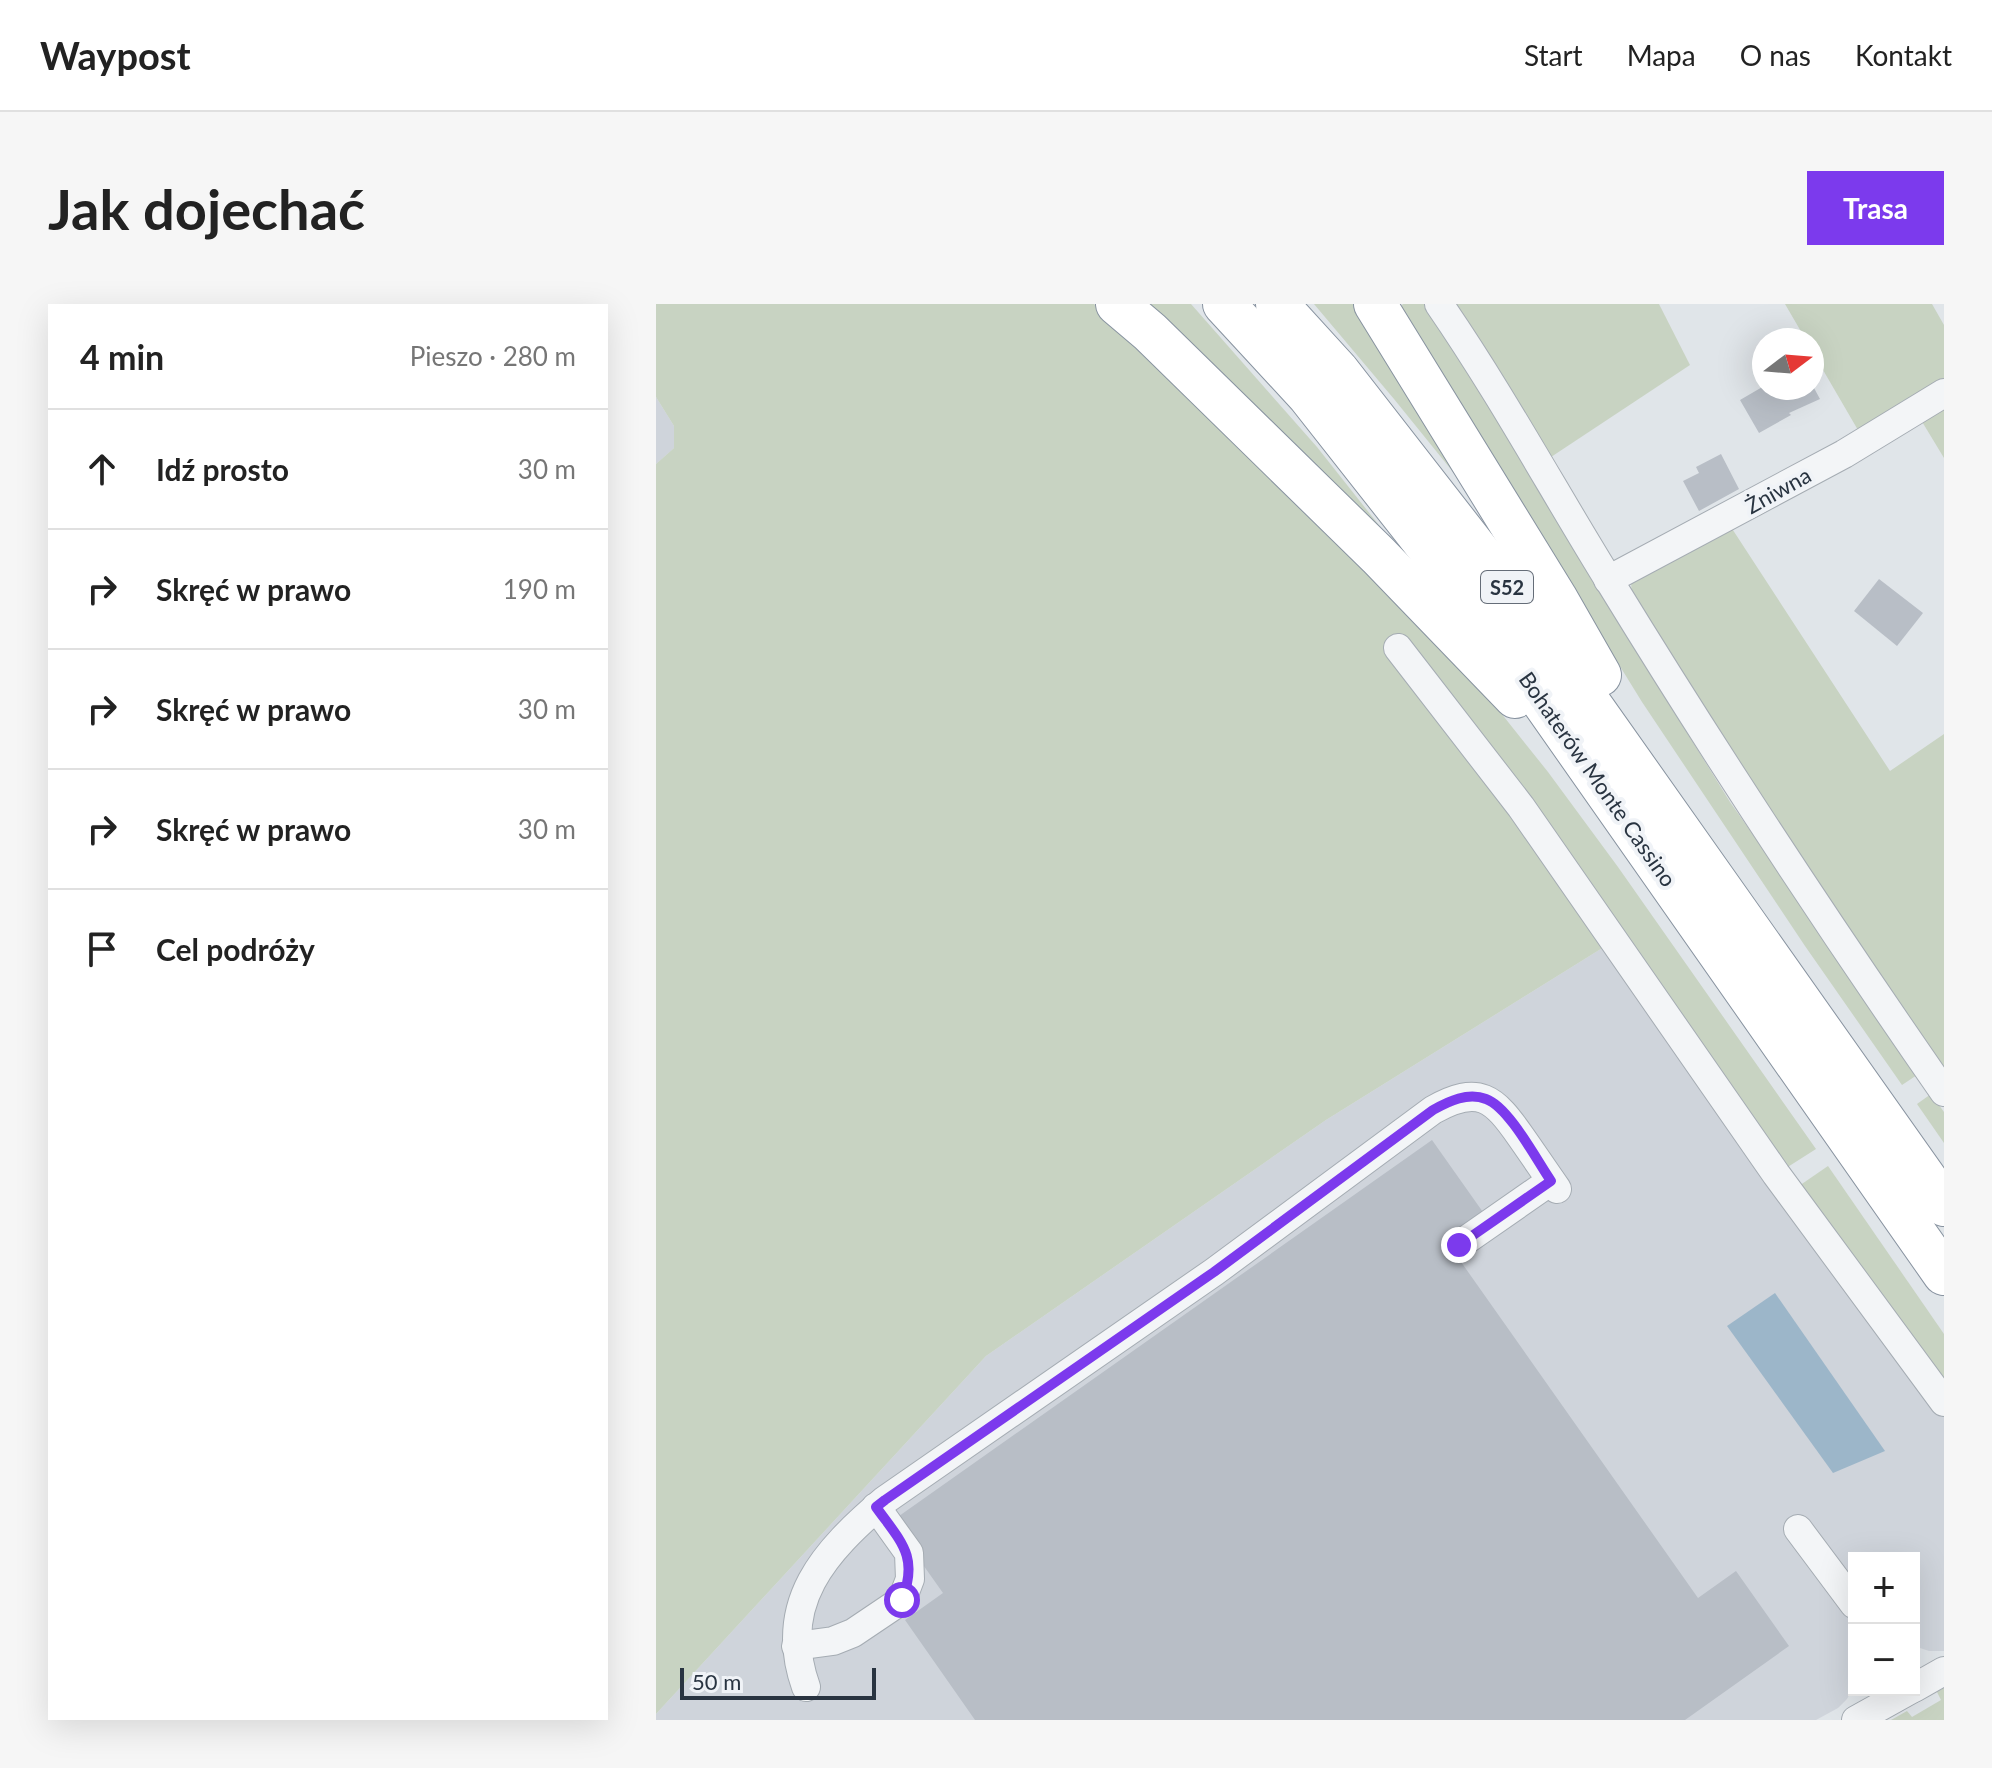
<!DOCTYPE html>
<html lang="pl">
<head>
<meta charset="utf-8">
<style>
  body { margin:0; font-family:Lato,sans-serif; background:#f6f6f6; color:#222 }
  .controls { position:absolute; right:24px; bottom:24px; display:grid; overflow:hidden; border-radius:0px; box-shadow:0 8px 32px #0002 }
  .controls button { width:72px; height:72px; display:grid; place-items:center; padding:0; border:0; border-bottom:2px solid #e0e0e0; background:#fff; color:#222; font:40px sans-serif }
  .compass { position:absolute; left:1096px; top:24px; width:72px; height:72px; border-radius:50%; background:#fff; box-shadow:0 8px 32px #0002; rotate:74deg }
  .scale { position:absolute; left:24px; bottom:20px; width:196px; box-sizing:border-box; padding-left:8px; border:4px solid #293441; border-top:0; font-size:22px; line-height:28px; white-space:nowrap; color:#293441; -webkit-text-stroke:6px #f0f3f7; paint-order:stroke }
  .stop { position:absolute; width:24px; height:24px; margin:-18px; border:6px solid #7c3aed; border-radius:50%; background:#fff }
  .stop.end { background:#7c3aed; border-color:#fff; box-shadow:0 2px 8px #0008 }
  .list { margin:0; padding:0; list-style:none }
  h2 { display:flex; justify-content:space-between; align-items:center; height:104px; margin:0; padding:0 32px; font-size:34px }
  h2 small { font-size:26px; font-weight:400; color:#767676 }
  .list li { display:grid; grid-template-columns:52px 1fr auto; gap:24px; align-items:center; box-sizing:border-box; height:120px; padding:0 32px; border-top:2px solid #e0e0e0 }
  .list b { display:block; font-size:30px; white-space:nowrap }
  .list em { font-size:26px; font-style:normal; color:#767676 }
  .icon { flex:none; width:44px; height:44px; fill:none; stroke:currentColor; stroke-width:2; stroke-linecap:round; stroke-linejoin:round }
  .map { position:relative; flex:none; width:1288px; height:1416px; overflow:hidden; border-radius:0px }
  header { display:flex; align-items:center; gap:48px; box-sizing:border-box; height:112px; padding:0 40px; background:#fff; border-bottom:2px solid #e0e0e0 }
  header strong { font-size:38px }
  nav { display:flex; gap:44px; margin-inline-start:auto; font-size:28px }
  .intro { display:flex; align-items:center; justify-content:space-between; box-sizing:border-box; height:192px; padding:0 48px }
  h1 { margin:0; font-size:56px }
  .button { padding:20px 36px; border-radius:0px; background:#7c3aed; color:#fff; font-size:28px; font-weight:700 }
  main { display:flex; gap:48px; padding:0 48px }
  aside { flex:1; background:#fff; border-radius:0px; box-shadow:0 8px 32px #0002 }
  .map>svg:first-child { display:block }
  .built { fill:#cfd4db }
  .green { fill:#c8d3c2 }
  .water { fill:#9cb6c9 }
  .building { fill:#b8bec6 }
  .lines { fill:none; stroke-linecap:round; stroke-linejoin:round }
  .minor-casing { stroke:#a5acb3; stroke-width:30 }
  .highway-casing { stroke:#8893a0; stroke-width:44 }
  .minor { stroke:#f3f5f7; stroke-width:28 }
  .highway { stroke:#fff; stroke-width:42 }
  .route { stroke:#7c3aed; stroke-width:10 }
  .labels { text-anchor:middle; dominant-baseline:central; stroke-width:8; stroke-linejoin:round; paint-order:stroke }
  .shield { fill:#f0f3f7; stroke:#656d78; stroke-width:2 }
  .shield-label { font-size:20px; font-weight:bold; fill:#293441 }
  .street-label { font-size:22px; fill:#293441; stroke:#f0f3f7 }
</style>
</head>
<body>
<header>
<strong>Waypost</strong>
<nav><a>Start</a><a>Mapa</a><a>O nas</a><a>Kontakt</a></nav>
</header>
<div class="intro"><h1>Jak dojechać</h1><a class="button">Trasa</a></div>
<main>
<aside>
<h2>4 min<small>Pieszo · 280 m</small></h2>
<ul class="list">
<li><svg class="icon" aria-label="ahead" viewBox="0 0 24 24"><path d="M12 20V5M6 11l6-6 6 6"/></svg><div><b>Idź prosto</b></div><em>30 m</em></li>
<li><svg class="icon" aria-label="right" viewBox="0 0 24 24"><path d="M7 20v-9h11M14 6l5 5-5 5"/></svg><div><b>Skręć w prawo</b></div><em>190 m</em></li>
<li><svg class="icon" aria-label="right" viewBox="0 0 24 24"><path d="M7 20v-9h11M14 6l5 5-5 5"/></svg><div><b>Skręć w prawo</b></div><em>30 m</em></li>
<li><svg class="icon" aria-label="right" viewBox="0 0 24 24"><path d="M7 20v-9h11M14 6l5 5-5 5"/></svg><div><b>Skręć w prawo</b></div><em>30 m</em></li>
<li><svg class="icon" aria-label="arrive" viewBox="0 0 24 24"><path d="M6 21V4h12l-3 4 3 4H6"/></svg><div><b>Cel podróży</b></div></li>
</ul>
</aside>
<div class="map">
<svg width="1288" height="1416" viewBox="0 0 1288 1416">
  <rect width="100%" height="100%" fill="#e0e5e9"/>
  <g class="built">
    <path d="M0 93 18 122V144L0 160Z"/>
    <path d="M948 643 1288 1109V1347H1273L1258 1342V1254H1198V1382L1191 1395 1182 1404 1160 1416H0V1410L330 1052 670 816Z"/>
  </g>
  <g class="green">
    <path d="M0 0H438L763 315 841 404 892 468 962 563 1160 845 1127 866 948 643 670 816 330 1052 0 1410V160L18 144V122L0 93Z"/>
    <path d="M484 0H535L661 143 741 244Z"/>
    <path d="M658 0H703L810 184 738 95Z"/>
    <path d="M747 0H771L940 282 1074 498 1264 769 1246 781 1149 642 986 398 743 4Z"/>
    <path d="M790 0H1003L1034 61 892 155Z"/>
    <path d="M1129 0H1276L1288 21V81L1206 133 1156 47V36H1150Z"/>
    <path d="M1288 96V154L1262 111Z"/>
    <path d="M1073 220 1234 467 1288 430V764L1096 486 976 295 975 277Z"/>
    <path d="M1275 790 1288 808V839L1261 800Z"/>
    <path d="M1172 862 1288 1030V1086L1140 884Z"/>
    <path d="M1288 1384V1416H1235L1251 1407 1256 1413 1285 1396 1281 1388Z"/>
  </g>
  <path class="water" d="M1119 989 1229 1147 1177 1169 1071 1022Z"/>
  <g class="building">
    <path d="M1108 82V84H1133L1134 86 1158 84 1164 95 1133 109 1135 111 1103 129 1084 96Z"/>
    <path d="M1065 150 1083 185 1043 207 1027 177 1043 169 1040 163Z"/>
    <path d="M1223 275 1267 309 1241 342 1198 307Z"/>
    <path d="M776 836 829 911 791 938 1042 1294 1080 1267 1133 1342 1029 1416H319L249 1316 287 1289 236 1217Z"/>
  </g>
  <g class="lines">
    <defs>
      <g id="minor">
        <path d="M783 0C845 90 897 186 954 278 1060 451 1172 621 1288 788"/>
        <path d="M952 276 1188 150 1288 89"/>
        <path d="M742 344 865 503 1120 870 1288 1098"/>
        <path d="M803 941 895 877"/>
        <path d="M1142 1225 1198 1300"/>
        <path d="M140 1342 177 1337 197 1329 246 1296 254 1275 253 1249 220 1203"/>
        <path d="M150 1383C120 1299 169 1247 229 1196L558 968 777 806C823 780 838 794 865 833 877 850 889 868 901 885"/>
        <path d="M1258 1384 1288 1367"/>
        <path d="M1200 1416 1254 1386"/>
      </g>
      <g id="highway">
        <path d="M461 0 494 28 723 252 859 393"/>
        <path d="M568 0 652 91 833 321 1288 970"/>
        <path d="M621 0 682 67 865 302 1288 901"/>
        <path d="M719 0 900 294 944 371"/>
      </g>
    </defs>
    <use href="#minor" class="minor-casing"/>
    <use href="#highway" class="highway-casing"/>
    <use href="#minor" class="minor"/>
    <use href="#highway" class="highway"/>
  </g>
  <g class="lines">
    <path class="route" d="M246 1296C263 1252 245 1238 220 1203L229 1196 558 968 777 806C793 797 812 788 830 795 853 803 881 857 895 877L803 941"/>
  </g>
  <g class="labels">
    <rect class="shield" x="825" y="267" width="52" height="32" rx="6"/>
    <g class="shield-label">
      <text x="851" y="283">S52</text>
    </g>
    <g class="street-label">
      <text transform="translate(1122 186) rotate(-29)">Żniwna</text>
      <text transform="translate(942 475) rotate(55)">Bohaterów Monte Cassino</text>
    </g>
  </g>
</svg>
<div class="controls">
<button>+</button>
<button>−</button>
</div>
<svg class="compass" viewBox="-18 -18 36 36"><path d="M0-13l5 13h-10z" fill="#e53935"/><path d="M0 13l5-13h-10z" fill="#767676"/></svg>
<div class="scale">50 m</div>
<div class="stop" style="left:246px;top:1296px"></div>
<div class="stop end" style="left:803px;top:941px"></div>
</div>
</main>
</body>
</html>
